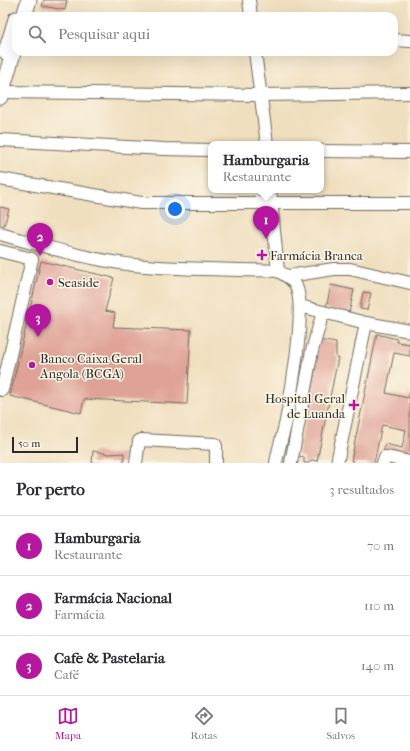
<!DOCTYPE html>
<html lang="pt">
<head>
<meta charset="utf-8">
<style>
  body { margin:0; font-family:"IM FELL French Canon",serif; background:#f7f7f7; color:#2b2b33 }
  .scale { position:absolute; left:12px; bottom:10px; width:66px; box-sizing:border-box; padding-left:4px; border:2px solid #2b2b2b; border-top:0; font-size:11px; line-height:14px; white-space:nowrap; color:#2b2b2b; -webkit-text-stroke:3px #fcf5e5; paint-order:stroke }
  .you { position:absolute; left:175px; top:209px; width:14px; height:14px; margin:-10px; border:3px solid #fff; border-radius:50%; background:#1a73e8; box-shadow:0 0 0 6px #1a73e833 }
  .badge { display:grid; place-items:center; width:26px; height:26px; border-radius:50%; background:#b5179e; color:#fff; font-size:13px; font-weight:700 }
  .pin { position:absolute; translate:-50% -33px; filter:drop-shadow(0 1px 2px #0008) }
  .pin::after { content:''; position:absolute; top:21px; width:14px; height:12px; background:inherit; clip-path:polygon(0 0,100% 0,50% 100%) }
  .popup { position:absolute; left:208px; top:141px; width:116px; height:52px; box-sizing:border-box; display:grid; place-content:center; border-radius:8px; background:#fff; filter:drop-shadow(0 1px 3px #0005); font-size:13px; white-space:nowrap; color:#7c7c81 }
  .popup b { font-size:15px; color:#2b2b33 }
  .popup::after { content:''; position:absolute; left:50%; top:100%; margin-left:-8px; border:8px solid transparent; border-top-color:#fff }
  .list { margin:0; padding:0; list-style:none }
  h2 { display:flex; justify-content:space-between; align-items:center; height:52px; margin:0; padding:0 16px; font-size:17px }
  h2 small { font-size:13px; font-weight:400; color:#7c7c81 }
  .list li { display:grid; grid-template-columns:26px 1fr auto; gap:12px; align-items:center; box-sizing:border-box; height:60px; padding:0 16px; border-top:1px solid #e1e1e2 }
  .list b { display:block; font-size:15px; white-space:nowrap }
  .list p { margin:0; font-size:13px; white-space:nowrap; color:#7c7c81 }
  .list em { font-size:13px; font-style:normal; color:#7c7c81 }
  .icon { flex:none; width:22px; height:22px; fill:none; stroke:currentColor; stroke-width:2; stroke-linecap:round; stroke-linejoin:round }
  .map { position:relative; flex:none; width:410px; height:463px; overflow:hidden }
  .search { position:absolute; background:#fff; box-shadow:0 4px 16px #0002; left:12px; right:12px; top:12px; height:44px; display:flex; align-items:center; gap:10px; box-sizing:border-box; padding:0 14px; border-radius:12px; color:#7c7c81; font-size:15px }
  .sheet { height:232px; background:#fff }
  nav { display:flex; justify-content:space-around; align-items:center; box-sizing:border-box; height:56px; border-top:1px solid #e1e1e2; background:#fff; font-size:11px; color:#7c7c81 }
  nav a { display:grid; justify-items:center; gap:2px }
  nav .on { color:#b5179e }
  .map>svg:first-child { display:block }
  .building { fill:#dfa296 }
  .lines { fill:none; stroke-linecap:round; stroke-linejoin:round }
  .minor-casing { stroke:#706a5f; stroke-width:14 }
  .major-casing { stroke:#706a5f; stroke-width:17 }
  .minor { stroke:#fff; stroke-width:12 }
  .major { stroke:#fff; stroke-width:15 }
  .poi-dot { fill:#b5179e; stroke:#fcf5e5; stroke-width:1.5 }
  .labels { text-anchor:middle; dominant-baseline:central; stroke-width:3; stroke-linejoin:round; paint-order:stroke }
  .poi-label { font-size:13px; fill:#2b2b2b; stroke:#fcf5e5; text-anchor:start }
</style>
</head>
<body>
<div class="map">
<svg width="410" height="463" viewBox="0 0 410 463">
  <rect width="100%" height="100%" fill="#fcf5e5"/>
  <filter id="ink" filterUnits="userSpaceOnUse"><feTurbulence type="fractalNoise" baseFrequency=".025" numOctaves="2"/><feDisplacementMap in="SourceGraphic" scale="8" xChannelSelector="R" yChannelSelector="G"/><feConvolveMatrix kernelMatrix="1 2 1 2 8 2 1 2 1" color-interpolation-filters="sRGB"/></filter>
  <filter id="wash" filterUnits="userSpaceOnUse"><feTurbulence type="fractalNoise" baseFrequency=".012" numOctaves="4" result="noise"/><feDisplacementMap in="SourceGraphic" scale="16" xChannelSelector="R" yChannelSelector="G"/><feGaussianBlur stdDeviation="0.9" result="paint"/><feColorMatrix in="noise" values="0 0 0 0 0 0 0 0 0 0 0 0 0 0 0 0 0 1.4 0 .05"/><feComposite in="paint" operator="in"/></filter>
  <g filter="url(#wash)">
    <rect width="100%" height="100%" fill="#f0dfbf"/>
    <g id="blocks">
      <g class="building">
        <path d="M44 0H67L65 10 42 6Z"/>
        <path d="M0 207 9 209 4 226 0 225Z"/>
        <path d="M41 261 114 278 105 311 115 313 113 327 191 330 187 404 84 399 81 413 10 396Z"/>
        <path d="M331 285 354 290 349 313 326 308Z"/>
        <path d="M363 292 371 293 367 310 360 309Z"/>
        <path d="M377 334 397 339V342L410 344V356L394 353 386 393 408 398 410 391V457L383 452 385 444 402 448 406 430 382 425 374 463H353V461H351Z"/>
        <path d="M319 340 336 343V357L338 358 317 461 312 460 309 463H304V457L298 456 316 366H314Z"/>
        <path d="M93 451 109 454 124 453V463H92Z"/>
      </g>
    </g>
  </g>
  <g filter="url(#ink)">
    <use href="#blocks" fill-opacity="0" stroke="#706a5f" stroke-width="1"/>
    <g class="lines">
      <defs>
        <g id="minor">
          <path d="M249 0 251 16"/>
          <path d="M394 40 410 41"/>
          <path d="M255 52 267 144"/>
          <path d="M1 92 260 95 410 93"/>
          <path d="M0 140 164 149 211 150"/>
          <path d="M321 151 410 152"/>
          <path d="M0 179 141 203H410"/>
          <path d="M270 190 278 271"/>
          <path d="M0 234C44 246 89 260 134 265 182 270 230 269 278 271 285 275 292 278 296 286 307 310 291 393 286 421 283 435 278 449 276 463"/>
          <path d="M0 251 32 259 2 390 0 389"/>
          <path d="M289 276 334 269H350L410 283"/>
          <path d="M300 306 366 323"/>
          <path d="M136 463 139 441 141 440 215 444 216 446V463"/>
          <path d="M291 463 312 351 323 312"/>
          <path d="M337 463 366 323 410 331"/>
          <path d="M383 463 385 457H387L410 462"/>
        </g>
        <g id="major">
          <path d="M24 16 29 0"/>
          <path d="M6 52 16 19"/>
          <path d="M0 97 16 43"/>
        </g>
      </defs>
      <use href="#minor" class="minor-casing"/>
      <use href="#major" class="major-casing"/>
      <use href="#minor" class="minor"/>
      <use href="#major" class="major"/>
    </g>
  </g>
  <g class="poi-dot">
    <path d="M260 249h4v4h4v4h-4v4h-4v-4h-4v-4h4z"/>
    <circle cx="50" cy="282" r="4"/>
    <circle cx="32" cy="365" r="4"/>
    <path d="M352 399h4v4h4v4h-4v4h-4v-4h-4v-4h4z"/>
  </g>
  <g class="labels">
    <g class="poi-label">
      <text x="270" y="255">Farmácia Branca</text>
      <text x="58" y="282">Seaside</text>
      <text x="40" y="358">Banco Caixa Geral<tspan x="40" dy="15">Angola (BCGA)</tspan></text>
      <text x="345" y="398" text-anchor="end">Hospital Geral<tspan x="345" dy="15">de Luanda</tspan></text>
    </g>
  </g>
</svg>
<div class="scale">50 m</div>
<div class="you"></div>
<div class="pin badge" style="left:266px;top:239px">1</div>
<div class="popup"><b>Hamburgaria</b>Restaurante</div>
<div class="pin badge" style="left:40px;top:256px">2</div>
<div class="pin badge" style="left:38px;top:337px">3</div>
<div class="search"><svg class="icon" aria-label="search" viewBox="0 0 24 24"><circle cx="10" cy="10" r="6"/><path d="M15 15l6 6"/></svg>Pesquisar aqui</div>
</div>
<section class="sheet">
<h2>Por perto<small>3 resultados</small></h2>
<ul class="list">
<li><span class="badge">1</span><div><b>Hamburgaria</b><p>Restaurante</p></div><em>70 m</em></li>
<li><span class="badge">2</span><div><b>Farmácia Nacional</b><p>Farmácia</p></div><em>110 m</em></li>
<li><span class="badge">3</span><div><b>Cafe &amp; Pastelaria</b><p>Café</p></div><em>140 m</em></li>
</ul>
</section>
<nav>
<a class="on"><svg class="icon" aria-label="map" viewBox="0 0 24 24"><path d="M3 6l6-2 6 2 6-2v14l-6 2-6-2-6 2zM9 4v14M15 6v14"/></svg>Mapa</a>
<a><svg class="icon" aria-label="directions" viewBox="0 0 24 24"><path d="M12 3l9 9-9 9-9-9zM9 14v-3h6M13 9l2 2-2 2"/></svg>Rotas</a>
<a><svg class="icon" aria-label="saved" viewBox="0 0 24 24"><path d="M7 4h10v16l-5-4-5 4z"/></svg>Salvos</a>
</nav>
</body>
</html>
